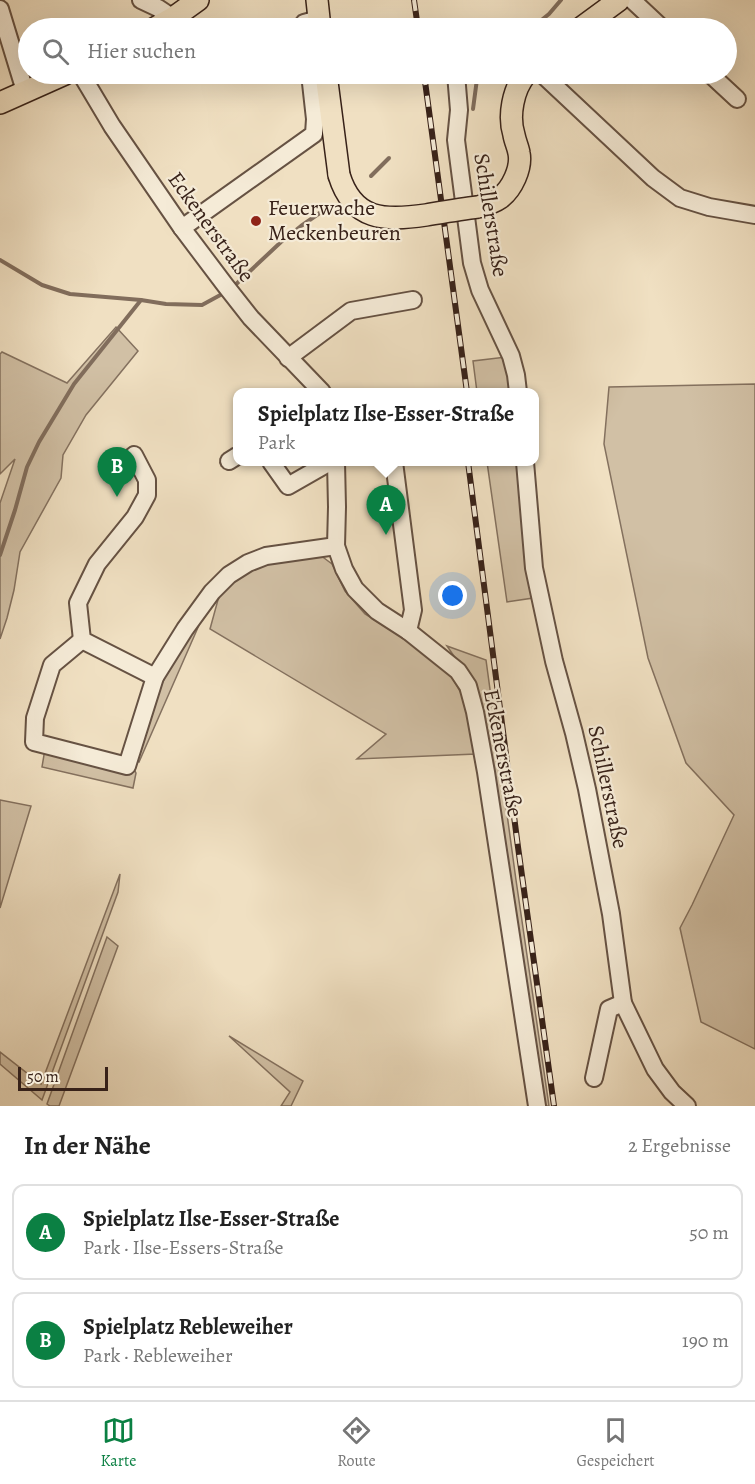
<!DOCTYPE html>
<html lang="de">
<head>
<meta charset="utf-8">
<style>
  body { margin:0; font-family:Alegreya,serif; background:#f2f2f2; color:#222 }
  .scale { position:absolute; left:18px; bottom:15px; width:90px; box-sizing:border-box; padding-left:6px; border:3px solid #382219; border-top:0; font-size:16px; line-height:21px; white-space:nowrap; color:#382219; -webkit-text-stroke:4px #f5ebd7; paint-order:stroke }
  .you { position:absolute; left:453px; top:596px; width:21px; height:21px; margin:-15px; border:4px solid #fff; border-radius:50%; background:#1a73e8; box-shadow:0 0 0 9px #1a73e833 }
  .badge { display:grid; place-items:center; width:39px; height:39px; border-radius:50%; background:#0b8043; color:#fff; font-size:20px; font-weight:700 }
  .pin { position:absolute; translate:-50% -50px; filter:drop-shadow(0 2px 3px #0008) }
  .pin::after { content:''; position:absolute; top:32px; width:21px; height:18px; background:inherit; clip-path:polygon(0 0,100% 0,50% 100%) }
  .popup { position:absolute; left:233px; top:388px; width:306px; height:78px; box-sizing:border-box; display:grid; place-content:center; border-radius:12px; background:#fff; filter:drop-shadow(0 2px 4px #0005); font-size:20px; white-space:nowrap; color:#767676 }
  .popup b { font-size:22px; color:#222 }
  .popup::after { content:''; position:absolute; left:50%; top:100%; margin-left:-12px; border:12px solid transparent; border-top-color:#fff }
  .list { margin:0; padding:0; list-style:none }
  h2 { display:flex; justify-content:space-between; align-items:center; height:78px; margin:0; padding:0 24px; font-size:26px }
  h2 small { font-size:20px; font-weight:400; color:#767676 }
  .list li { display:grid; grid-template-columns:39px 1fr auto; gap:18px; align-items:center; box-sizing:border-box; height:96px; margin:0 12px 12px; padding:0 12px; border:2px solid #e0e0e0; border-radius:12px }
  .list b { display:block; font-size:22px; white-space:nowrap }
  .list p { margin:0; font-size:20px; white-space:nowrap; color:#767676 }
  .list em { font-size:20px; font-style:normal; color:#767676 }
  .icon { flex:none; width:33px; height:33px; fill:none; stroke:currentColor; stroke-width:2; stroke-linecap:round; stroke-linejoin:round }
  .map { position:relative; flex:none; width:755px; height:1106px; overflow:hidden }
  .search { position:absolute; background:#fff; box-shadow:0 6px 24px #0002; left:18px; right:18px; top:18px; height:66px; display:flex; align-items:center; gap:15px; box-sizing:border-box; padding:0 21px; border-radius:33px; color:#767676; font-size:22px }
  .sheet { height:294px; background:#fff }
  nav { display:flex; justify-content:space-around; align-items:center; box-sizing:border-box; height:84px; border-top:2px solid #e0e0e0; background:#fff; font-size:16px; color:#767676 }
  nav a { display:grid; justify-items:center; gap:3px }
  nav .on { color:#0b8043 }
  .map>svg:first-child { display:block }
  .green { fill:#d1c0a5; stroke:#84715f; stroke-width:1.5 }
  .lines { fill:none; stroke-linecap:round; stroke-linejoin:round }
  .stream { stroke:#816d5c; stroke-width:4 }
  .minor-casing { stroke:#665243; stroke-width:20 }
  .major-casing { stroke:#382219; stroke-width:24 }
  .minor { stroke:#f5ebd7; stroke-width:16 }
  .major { stroke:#f0e0c2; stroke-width:21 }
  .rail-casing { stroke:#382219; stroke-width:6 }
  .rail { stroke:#f5ebd7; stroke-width:4; stroke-dasharray:11; stroke-linecap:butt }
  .major-bridge-casing { stroke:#382219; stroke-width:24; stroke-linecap:butt }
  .major-bridge { stroke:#f0e0c2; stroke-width:21 }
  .poi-dot { fill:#8f2418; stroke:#f5ebd7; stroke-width:2 }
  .labels { text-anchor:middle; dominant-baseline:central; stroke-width:4.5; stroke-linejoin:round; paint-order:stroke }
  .poi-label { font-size:22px; fill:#382219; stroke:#f5ebd7; text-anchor:start }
  .street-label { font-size:22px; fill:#382219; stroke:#f5ebd7 }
</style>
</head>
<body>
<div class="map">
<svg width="755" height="1106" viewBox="0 0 755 1106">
  <rect width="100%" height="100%" fill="#f0e0c2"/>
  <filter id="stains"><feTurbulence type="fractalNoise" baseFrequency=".00333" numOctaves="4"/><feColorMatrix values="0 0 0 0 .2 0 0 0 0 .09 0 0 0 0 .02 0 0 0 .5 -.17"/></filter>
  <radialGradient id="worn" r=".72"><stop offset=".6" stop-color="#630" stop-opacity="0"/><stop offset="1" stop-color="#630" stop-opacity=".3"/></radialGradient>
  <g class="green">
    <path d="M116 327 138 351 86 415 63 455 61 478 20 552 14 590 7 618 0 639V503L15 459 0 474V354L2 352 67 383Z"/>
    <path d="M506 357 514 392H477L473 361Z"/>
    <path d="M755 384V1049L701 1022 680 928 692 905 734 815 686 763 648 658 604 444 609 387Z"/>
    <path d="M487 462H518L533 598 507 602Z"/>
    <path d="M320 555 332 564 345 591 365 614 411 643 450 674 465 700 476 754 357 759 386 734 210 629 219 596 227 585 259 566Z"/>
    <path d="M203 616 139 762 131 759 151 696Z"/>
    <path d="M447 646 486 660 516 880 549 1106H540L469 678Z"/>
    <path d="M45 749 134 769 136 773 133 788 42 767Z"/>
    <path d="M0 800 31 806 0 908Z"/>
    <path d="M120 874 118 892 42 1100 0 1064V1052L41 1084Z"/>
    <path d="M107 937 118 946 59 1106H50L47 1104Z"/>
    <path d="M229 1036 303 1081 291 1106H281L290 1092Z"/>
  </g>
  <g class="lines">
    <g class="stream">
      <path d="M539 22 549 14 561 0"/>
      <path d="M473 109 477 79"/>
      <path d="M371 176 389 158"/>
      <path d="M0 260 42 285 70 294 141 300 166 304 202 305 224 293"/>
      <path d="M233 287 281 242 301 226 327 208"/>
      <path d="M0 555 15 510 27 467 39 442 74 384 141 300"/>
    </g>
    <defs>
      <g id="minor">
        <path d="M141 0 158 8 173 18"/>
        <path d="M632 0 662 28"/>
        <path d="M0 9 25 91"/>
        <path d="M305 28 304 23 319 19"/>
        <path d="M81 74 112 126 182 228 225 285 251 318 322 392"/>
        <path d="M456 74 459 110 456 140 472 263 480 290 511 356 516 375 518 392"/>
        <path d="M542 74 653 178 680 198 709 207 755 215"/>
        <path d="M710 74 737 99"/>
        <path d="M182 228 314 134 315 119 310 74"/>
        <path d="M288 358 351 311 413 300"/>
        <path d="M134 455 147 480V495L135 517 97 564 78 603 82 640 155 677"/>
        <path d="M229 461 237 456"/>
        <path d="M271 462 288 486 330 462"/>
        <path d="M336 462 337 507 336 546 344 569 355 589 377 611 408 631 458 671 468 686 475 712 486 772 537 1106"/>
        <path d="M394 462 413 610 408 631"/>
        <path d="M525 462 534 568 554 661 574 733 587 789 611 914 623 1003 655 1069 672 1092 687 1106"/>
        <path d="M82 640 52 665 35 718 34 742 127 766 155 677 185 629 212 592 229 575 248 563 266 556 336 546"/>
        <path d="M594 1078 609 1009 623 1003"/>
      </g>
      <g id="major">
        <path d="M317 0 320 28"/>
        <path d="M155 28 173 18 198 0"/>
        <path d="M581 28 619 0"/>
        <path d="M326 74 339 175"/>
        <path d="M0 103 65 74"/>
        <path d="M478 207C485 205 493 203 500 198 512 189 522 168 519 153 518 147 515 141 514 135 508 116 513 89 526 74"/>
      </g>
    </defs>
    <use href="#minor" class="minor-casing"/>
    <use href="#major" class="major-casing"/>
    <use href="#minor" class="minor"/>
    <use href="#major" class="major"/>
    <defs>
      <g id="rail">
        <path d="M414 0 418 28"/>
        <path d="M424 74 467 392"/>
        <path d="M468 462 518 847 554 1106"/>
      </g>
    </defs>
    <use href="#rail" class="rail-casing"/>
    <use href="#rail" class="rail"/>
    <defs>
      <path id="major-bridge" d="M339 175C353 221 385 221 426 215 444 212 461 209 478 207"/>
    </defs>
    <use href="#major-bridge" class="major-bridge-casing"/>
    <use href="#major-bridge" class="major-bridge"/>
  </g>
  <circle class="poi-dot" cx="256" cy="221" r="6"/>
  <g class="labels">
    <g class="poi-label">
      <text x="268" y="208">Feuerwache<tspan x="268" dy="25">Meckenbeuren</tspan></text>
    </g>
    <g class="street-label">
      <text transform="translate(491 215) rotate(81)">Schillerstraße</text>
      <text transform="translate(211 227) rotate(54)">Eckenerstraße</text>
      <text transform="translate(503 753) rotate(79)">Eckenerstraße</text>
      <text transform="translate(608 787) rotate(78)">Schillerstraße</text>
    </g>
  </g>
  <rect width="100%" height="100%" filter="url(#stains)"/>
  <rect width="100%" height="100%" fill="url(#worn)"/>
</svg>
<div class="scale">50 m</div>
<div class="you"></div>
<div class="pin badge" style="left:386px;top:535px">A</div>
<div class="popup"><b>Spielplatz Ilse-Esser-Straße</b>Park</div>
<div class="pin badge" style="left:117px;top:497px">B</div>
<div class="search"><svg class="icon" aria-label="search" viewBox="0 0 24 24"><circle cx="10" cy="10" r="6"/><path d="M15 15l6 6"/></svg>Hier suchen</div>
</div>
<section class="sheet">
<h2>In der Nähe<small>2 Ergebnisse</small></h2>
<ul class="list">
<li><span class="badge">A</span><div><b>Spielplatz Ilse-Esser-Straße</b><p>Park · Ilse-Essers-Straße</p></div><em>50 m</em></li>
<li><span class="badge">B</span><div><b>Spielplatz Rebleweiher</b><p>Park · Rebleweiher</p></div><em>190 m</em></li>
</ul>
</section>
<nav>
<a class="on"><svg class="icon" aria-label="map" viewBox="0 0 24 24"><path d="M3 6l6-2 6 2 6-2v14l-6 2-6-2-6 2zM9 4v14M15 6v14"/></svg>Karte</a>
<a><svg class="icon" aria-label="directions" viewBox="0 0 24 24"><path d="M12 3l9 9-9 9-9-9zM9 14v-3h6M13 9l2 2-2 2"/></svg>Route</a>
<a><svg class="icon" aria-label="saved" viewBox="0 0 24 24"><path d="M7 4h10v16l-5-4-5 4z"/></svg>Gespeichert</a>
</nav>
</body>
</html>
